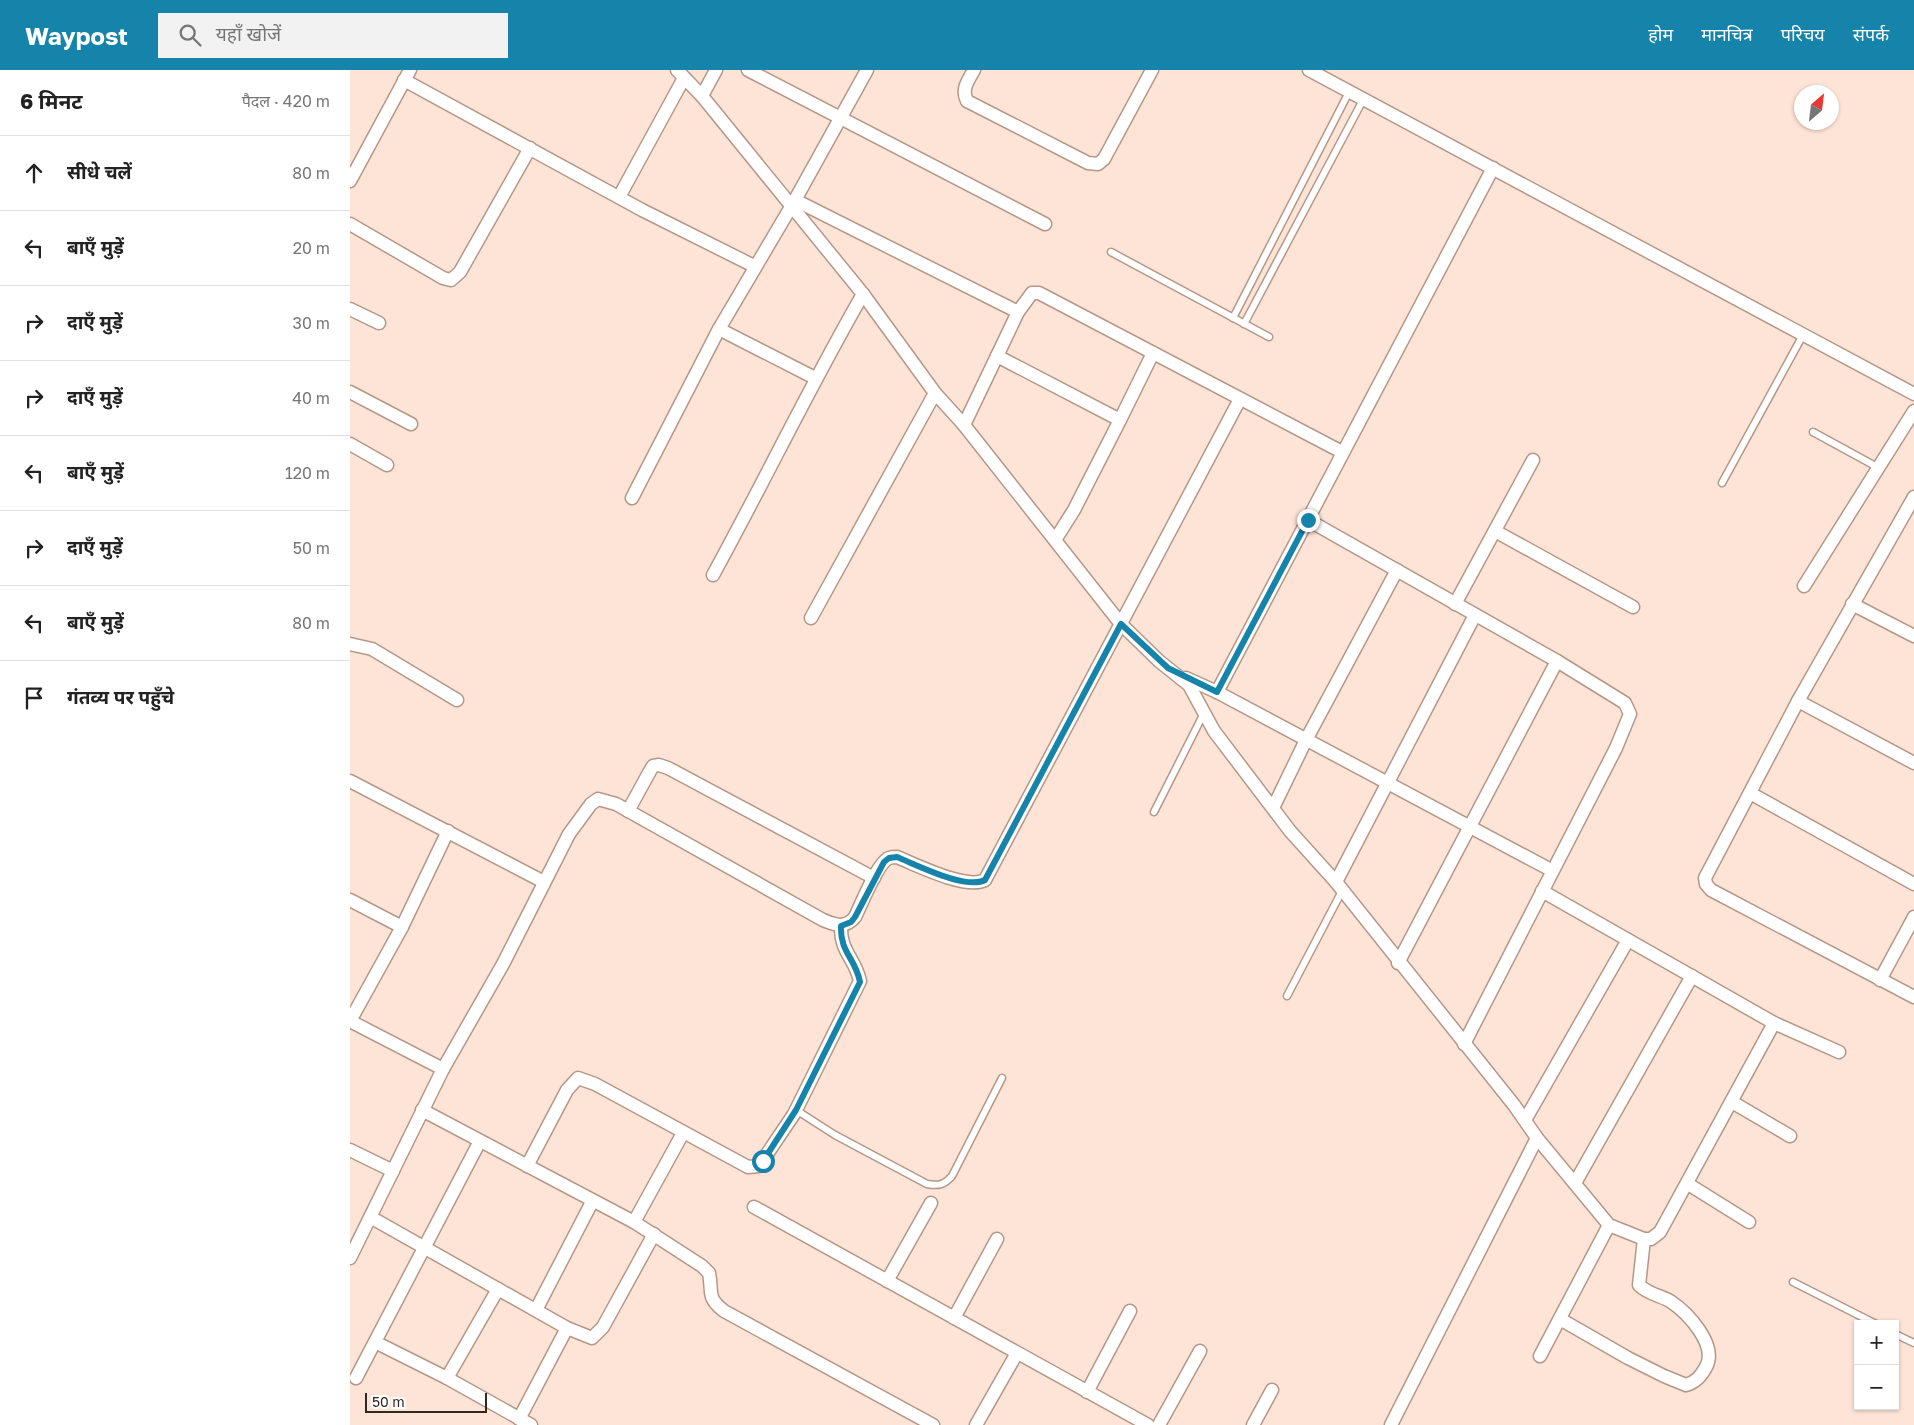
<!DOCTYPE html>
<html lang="hi">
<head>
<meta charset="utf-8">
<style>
  body { margin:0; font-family:"Golos Text","Noto Sans Devanagari",sans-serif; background:#f2f2f2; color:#222 }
  .controls { position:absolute; right:15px; bottom:15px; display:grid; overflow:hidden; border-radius:0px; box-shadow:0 1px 4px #0004 }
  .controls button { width:45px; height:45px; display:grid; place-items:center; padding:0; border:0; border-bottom:1px solid #e0e0e0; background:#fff; color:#222; font:25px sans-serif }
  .compass { position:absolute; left:1444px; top:15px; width:45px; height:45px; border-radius:50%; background:#fff; box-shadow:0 1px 4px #0004; rotate:28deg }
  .scale { position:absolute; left:15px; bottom:12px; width:122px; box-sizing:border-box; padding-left:5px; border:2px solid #32261f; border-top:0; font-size:14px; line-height:18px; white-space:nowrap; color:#32261f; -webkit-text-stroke:4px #fff; paint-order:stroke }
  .stop { position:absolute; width:15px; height:15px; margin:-11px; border:4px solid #1683ab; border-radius:50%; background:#fff }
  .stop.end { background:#1683ab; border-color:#fff; box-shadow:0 1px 5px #0008 }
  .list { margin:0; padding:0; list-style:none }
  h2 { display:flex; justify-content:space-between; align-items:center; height:65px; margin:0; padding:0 20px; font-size:21px }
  h2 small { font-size:16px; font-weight:400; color:#767676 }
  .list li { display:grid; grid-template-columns:32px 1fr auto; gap:15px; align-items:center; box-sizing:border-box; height:75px; padding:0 20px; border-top:1px solid #e0e0e0 }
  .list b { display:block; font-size:19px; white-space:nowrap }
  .list em { font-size:16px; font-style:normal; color:#767676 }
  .icon { flex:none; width:28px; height:28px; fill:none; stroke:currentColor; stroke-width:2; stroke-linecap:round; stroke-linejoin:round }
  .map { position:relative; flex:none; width:1564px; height:1355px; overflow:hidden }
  header { display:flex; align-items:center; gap:30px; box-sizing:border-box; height:70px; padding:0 25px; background:#1683ab; color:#fff }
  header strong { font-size:24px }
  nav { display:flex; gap:28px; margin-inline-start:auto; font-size:18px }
  .search { width:350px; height:45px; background:#f2f2f2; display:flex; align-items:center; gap:12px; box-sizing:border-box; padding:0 18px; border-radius:0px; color:#767676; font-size:19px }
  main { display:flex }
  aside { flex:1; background:#fff }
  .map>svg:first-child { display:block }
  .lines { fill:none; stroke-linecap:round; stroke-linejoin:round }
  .lane-casing { stroke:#b59787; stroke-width:9 }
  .street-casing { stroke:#b59787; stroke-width:15 }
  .lane { stroke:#fff; stroke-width:6 }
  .street { stroke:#fff; stroke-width:12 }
  .route { stroke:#1683ab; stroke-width:6 }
</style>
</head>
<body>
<header>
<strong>Waypost</strong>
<div class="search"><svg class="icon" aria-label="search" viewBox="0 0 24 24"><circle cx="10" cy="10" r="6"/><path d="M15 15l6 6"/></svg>यहाँ खोजें</div>
<nav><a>होम</a><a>मानचित्र</a><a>परिचय</a><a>संपर्क</a></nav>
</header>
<main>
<aside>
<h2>6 मिनट<small>पैदल · 420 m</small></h2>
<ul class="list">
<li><svg class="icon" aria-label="ahead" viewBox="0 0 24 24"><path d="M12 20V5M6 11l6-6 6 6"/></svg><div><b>सीधे चलें</b></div><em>80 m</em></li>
<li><svg class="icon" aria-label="left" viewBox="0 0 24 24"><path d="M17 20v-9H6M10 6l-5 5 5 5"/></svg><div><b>बाएँ मुड़ें</b></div><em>20 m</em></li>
<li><svg class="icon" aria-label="right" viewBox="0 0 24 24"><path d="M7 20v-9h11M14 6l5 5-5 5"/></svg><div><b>दाएँ मुड़ें</b></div><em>30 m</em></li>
<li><svg class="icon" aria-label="right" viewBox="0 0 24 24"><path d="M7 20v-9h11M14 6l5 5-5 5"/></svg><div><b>दाएँ मुड़ें</b></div><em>40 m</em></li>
<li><svg class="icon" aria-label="left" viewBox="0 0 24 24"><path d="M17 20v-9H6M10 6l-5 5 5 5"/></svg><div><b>बाएँ मुड़ें</b></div><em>120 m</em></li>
<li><svg class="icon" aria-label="right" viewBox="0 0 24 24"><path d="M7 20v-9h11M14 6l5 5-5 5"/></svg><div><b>दाएँ मुड़ें</b></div><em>50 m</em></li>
<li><svg class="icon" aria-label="left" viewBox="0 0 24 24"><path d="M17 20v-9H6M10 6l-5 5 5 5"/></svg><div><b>बाएँ मुड़ें</b></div><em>80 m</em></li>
<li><svg class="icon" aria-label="arrive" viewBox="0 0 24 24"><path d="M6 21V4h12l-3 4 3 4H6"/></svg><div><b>गंतव्य पर पहुँचे</b></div></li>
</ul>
</aside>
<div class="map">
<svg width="1564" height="1355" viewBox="0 0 1564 1355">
  <rect width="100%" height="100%" fill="#fee4d6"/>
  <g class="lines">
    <defs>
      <g id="lane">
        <path d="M761 182 919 267"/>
        <path d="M883 248 999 22"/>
        <path d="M894 254 1013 30"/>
        <path d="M1463 362 1529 398"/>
        <path d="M1372 413 1453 265"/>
        <path d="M804 742 854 643"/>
        <path d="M937 926 992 821"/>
        <path d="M446 1040 485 1065 577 1114C589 1116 594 1115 602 1106L652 1008"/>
        <path d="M1443 1212 1526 1254"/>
        <path d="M1545 1264 1564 1273"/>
      </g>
      <g id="street">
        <path d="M327 0 352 26 513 224 585 323 614 355 771 554 809 591 839 615 864 661 940 761 986 812 1164 1035 1187 1068 1259 1155 1294 1169H1301L1310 1162 1424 953"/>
        <path d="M398 0 695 154"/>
        <path d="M624 0C618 11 611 19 617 31L738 93 748 94 754 89 802 0"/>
        <path d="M959 0 1564 324"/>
        <path d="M54 10 292 140 404 196"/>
        <path d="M352 26 366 0"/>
        <path d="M0 111 60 0"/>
        <path d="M269 127 334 8"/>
        <path d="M445 130 668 242"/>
        <path d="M0 154 93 208 101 210 110 202 180 78"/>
        <path d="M0 239 29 253"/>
        <path d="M369 259 465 308"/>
        <path d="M647 286 770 350 803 283"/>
        <path d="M0 322 61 354"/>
        <path d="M614 355 668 242 682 223H689L992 382"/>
        <path d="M0 374 37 395"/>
        <path d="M1564 427 1448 631 1355 808 1356 814 1361 820 1564 927"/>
        <path d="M282 428 369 259 445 130 517 0"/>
        <path d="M958 450 1207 591 1275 633 1280 644 1266 678 1114 974"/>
        <path d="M1145 461 1283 537"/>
        <path d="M705 470 724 440 770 350"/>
        <path d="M363 505C414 412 460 316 513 224"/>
        <path d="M1454 516 1564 341"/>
        <path d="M1105 534 1183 390"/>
        <path d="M1502 534 1564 566"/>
        <path d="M461 548 585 323"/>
        <path d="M0 574 22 579 107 630"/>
        <path d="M836 608 867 622 1201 800"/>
        <path d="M867 622 1143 98"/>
        <path d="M1448 631 1564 693"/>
        <path d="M0 711 194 812"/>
        <path d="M1400 723 1564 814"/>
        <path d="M923 738 956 670 1047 500"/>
        <path d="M278 741 300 701 303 696 309 695 318 698 524 808"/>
        <path d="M986 812 1125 545"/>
        <path d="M1192 821 1424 953 1489 982"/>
        <path d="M0 830 52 857"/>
        <path d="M1048 893 1207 591"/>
        <path d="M1530 910 1564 847"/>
        <path d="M93 999 0 951 52 857 98 761"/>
        <path d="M1382 1032 1440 1066"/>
        <path d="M72 1040 284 1152 352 1196 359 1203C363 1223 356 1227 374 1241L583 1355"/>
        <path d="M1175 1050 1278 870"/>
        <path d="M0 1080 43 1101"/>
        <path d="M177 1096 217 1020 228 1008 245 1014 398 1097 409 1096 444 1044 510 911C505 888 490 882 491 856"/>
        <path d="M1225 1113 1342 906"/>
        <path d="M1338 1114 1399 1152"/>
        <path d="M404 1137 798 1355"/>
        <path d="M22 1148 217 1258 242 1268 253 1257 304 1164"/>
        <path d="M284 1152 333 1063"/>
        <path d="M0 1188 93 999 153 894 219 764 241 734 248 729 266 734 473 850C485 855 495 859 505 847 511 835 528 792 539 788 542 787 545 787 547 787 567 795 616 820 635 810L890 329"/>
        <path d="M537 1211 581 1133"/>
        <path d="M186 1240 242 1132"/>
        <path d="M604 1248 647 1169"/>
        <path d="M1210 1249 1278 1288 1314 1306 1336 1315C1346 1312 1351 1306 1356 1297 1368 1275 1338 1243 1320 1231 1309 1225 1298 1224 1289 1215L1294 1169"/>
        <path d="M25 1272 97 1308 181 1355"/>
        <path d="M1190 1286 1259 1155"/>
        <path d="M6 1308 130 1071"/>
        <path d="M97 1308 148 1219"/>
        <path d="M737 1322 780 1241"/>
        <path d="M169 1349 217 1258"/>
        <path d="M626 1355 667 1283"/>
        <path d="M809 1355 850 1281"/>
        <path d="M903 1355 922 1320"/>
        <path d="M1041 1355 1187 1068"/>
      </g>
    </defs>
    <use href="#lane" class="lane-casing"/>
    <use href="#street" class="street-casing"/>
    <use href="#lane" class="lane"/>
    <use href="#street" class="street"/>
  </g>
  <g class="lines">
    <path class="route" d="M413 1091 446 1040 510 912C505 887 490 883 491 856L501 852 505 847 534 792 539 788 547 787C567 795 616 820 635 810L771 554 818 598 867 622 958 450"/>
  </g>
</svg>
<div class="controls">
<button>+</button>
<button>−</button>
</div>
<svg class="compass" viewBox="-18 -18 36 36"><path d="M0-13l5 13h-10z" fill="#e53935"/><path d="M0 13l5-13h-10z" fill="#767676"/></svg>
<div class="scale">50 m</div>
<div class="stop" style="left:413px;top:1091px"></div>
<div class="stop end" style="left:958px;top:450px"></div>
</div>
</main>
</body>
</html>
